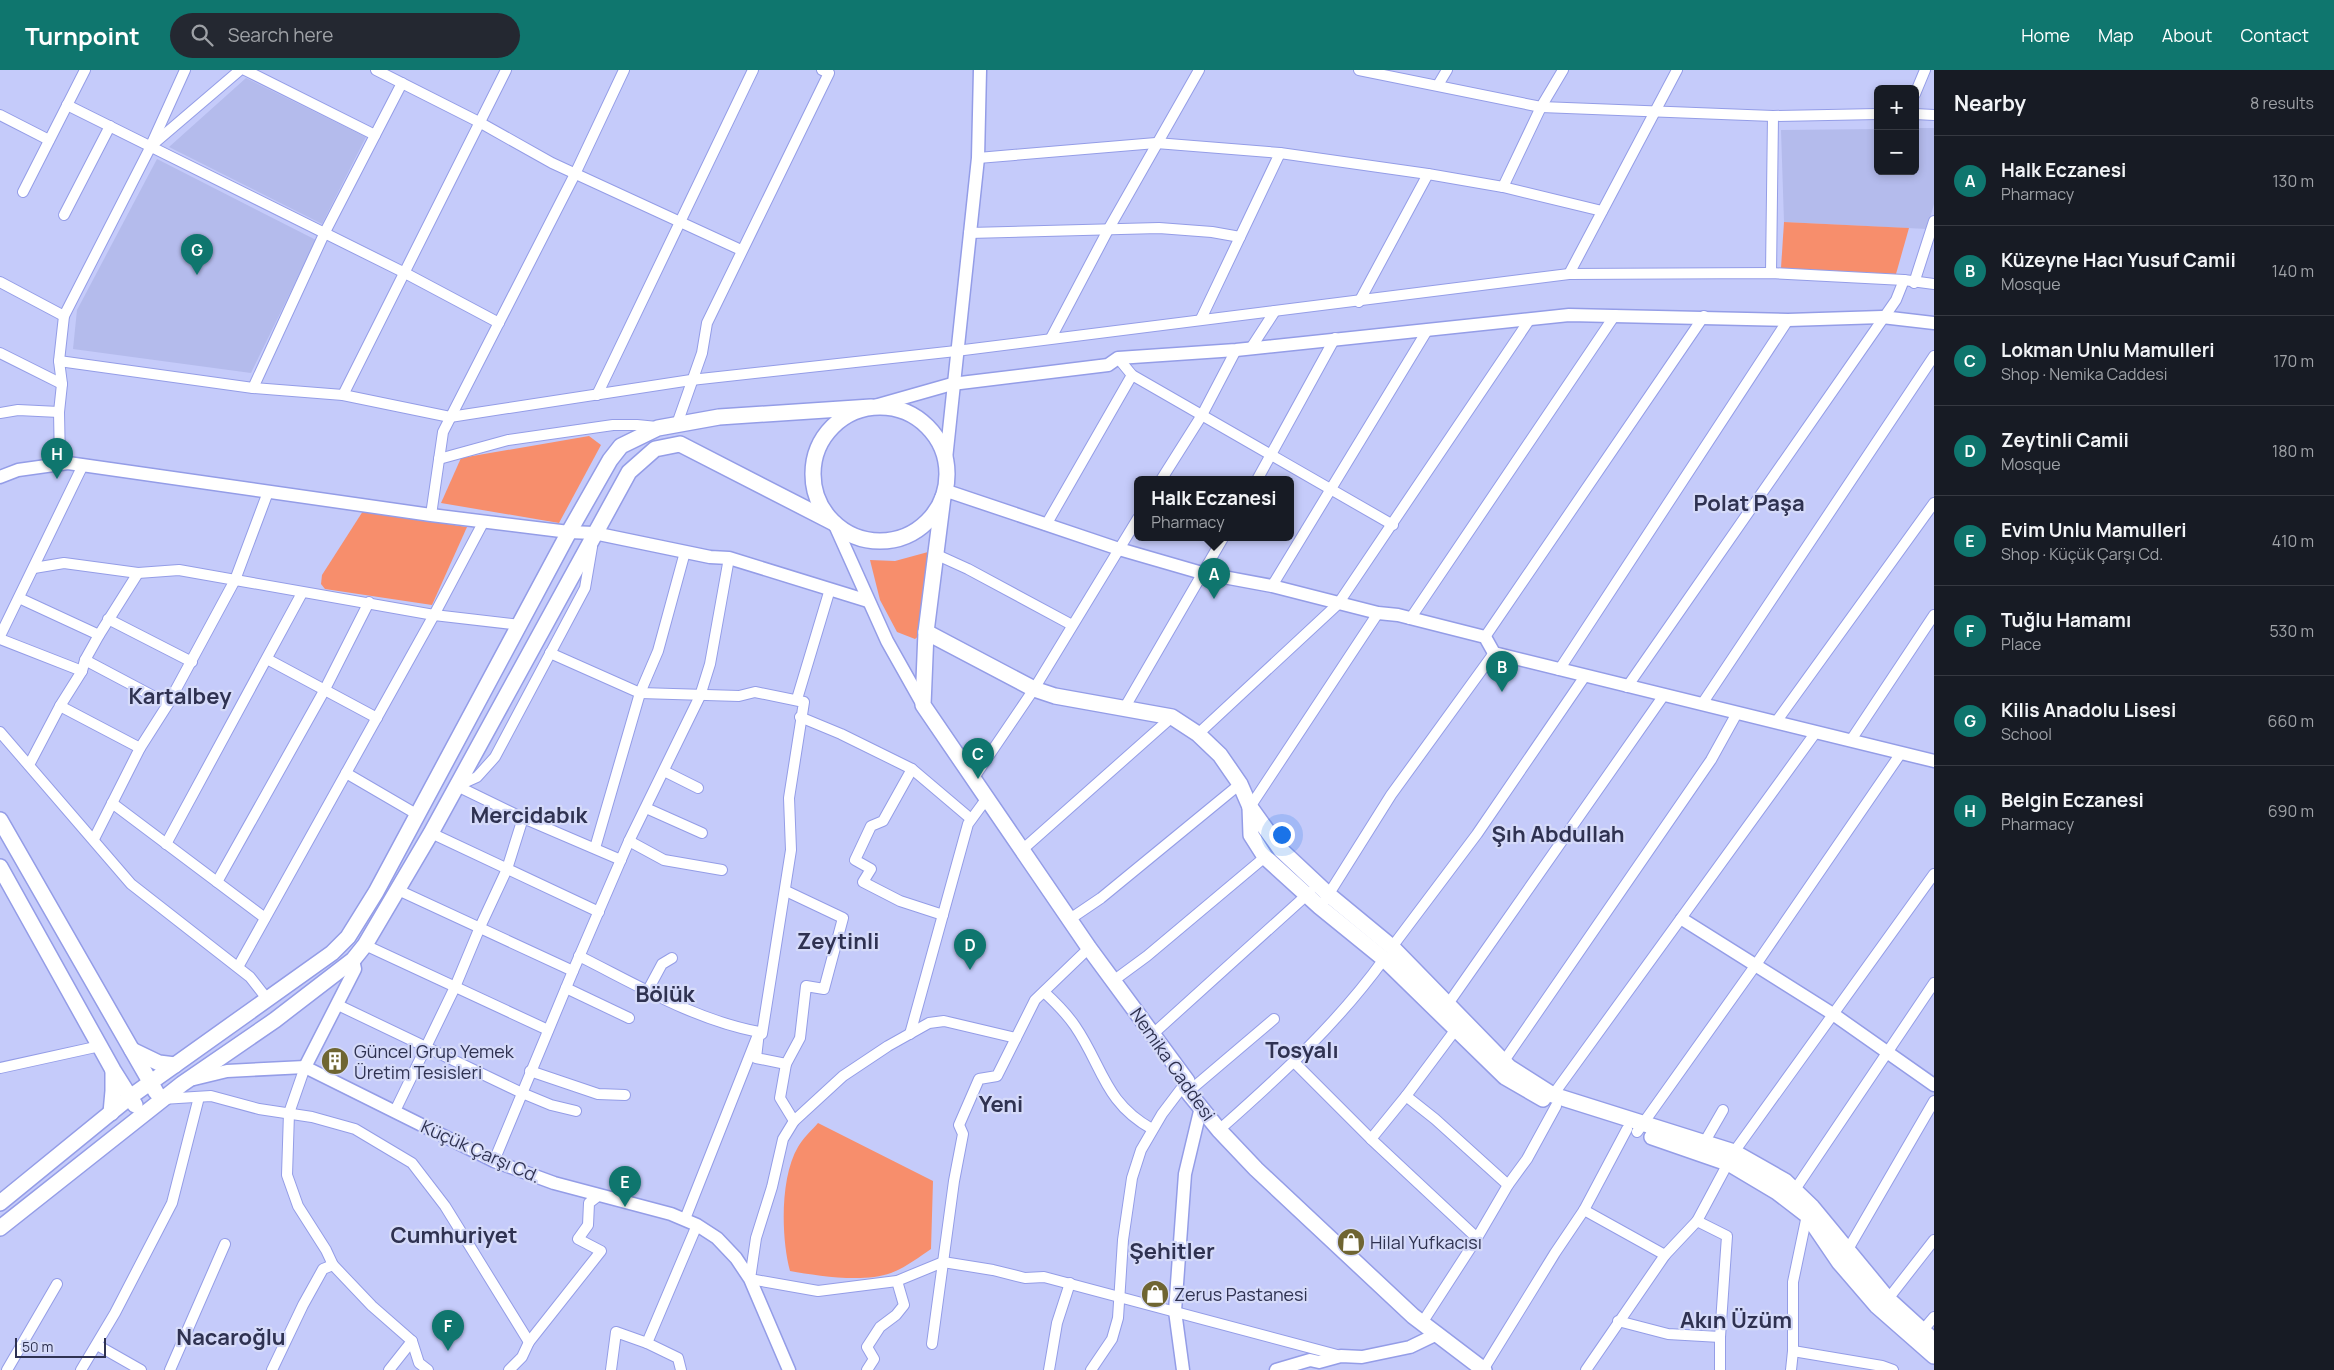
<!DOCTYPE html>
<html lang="en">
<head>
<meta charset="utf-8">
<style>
  body { margin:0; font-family:Manrope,sans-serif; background:#242831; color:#f1f3f6 }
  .controls { position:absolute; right:15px; top:15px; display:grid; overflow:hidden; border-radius:8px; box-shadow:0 2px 8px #0003 }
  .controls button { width:45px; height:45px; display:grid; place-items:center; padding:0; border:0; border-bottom:1px solid #363941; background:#171b24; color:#f1f3f6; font:25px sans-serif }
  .scale { position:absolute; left:15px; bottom:12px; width:91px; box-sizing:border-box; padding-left:5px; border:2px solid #2f3251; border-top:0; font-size:14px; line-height:18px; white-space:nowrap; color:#2f3251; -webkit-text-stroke:4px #d5daf9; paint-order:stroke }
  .you { position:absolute; left:1281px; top:764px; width:18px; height:18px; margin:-12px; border:4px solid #fff; border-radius:50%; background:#1a73e8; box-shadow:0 0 0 8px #1a73e833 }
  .badge { display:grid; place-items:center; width:32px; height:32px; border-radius:50%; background:#0f766e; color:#fff; font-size:16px; font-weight:700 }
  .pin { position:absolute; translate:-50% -41px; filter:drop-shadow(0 1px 2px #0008) }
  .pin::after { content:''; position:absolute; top:26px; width:18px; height:15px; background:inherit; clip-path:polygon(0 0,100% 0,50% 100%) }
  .popup { position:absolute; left:1134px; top:406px; width:160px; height:65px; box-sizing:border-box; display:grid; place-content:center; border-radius:8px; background:#171b24; filter:drop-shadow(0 1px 4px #0005); font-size:16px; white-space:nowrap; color:#9ea1a6 }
  .popup b { font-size:19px; color:#f1f3f6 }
  .popup::after { content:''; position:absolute; left:50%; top:100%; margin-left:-10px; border:10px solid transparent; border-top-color:#171b24 }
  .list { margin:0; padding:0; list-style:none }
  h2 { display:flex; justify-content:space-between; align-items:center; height:65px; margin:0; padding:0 20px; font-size:21px }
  h2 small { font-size:16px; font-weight:400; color:#9ea1a6 }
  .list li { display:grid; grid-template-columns:32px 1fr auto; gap:15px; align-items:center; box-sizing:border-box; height:90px; padding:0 20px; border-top:1px solid #363941 }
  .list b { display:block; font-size:19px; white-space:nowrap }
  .list p { margin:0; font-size:16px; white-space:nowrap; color:#9ea1a6 }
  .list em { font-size:16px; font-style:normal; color:#9ea1a6 }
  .icon { flex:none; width:28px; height:28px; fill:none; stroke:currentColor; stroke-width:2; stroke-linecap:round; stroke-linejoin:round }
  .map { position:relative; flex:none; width:1934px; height:1300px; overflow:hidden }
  header { display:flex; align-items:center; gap:30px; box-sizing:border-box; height:70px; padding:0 25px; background:#0f766e; color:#fff }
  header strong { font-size:24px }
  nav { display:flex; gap:28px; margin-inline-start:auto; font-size:18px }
  .search { width:350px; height:45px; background:#242831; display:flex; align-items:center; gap:12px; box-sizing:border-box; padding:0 18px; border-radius:28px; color:#9ea1a6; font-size:19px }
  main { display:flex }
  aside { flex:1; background:#171b24 }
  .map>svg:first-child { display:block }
  .built { fill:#b4bbec }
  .green { fill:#f78e6c }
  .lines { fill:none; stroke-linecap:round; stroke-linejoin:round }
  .minor-casing { stroke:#949de7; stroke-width:12 }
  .tertiary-casing { stroke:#949de7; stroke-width:15 }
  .secondary-casing { stroke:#949de7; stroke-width:18 }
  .minor { stroke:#fff; stroke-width:10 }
  .tertiary { stroke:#fff; stroke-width:12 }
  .secondary { stroke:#fff; stroke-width:15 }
  .labels { text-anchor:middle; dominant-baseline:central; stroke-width:4.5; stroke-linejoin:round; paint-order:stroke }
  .poi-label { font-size:18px; fill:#2f3251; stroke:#d5daf9; text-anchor:start }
  .street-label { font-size:18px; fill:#2f3251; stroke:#d5daf9 }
  .district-label { font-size:22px; font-weight:bold; fill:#2f3251; stroke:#d5daf9 }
</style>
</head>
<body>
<header>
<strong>Turnpoint</strong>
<div class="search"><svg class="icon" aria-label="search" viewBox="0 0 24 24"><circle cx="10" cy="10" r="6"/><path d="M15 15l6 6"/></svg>Search here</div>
<nav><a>Home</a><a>Map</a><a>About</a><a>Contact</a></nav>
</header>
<main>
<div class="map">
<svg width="1934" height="1300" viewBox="0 0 1934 1300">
  <rect width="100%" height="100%" fill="#c5cbfa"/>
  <g class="built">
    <path d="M246 8 366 67 322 154 169 77Z"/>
    <path d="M1915 58H1934V134L1927 159 1784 152 1781 60 1878 59V101H1915Z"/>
    <path d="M157 89 316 170 251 303 73 279 77 240Z"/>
  </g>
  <g class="green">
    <path d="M1784 152 1909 158 1896 204 1781 198Z"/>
    <path d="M589 366 601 375 559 453 441 433 461 388Z"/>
    <path d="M363 441 467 457 432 535 325 519 321 514 322 505Z"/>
    <path d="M928 482 920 565 915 569 897 562 880 530 870 490 895 491Z"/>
    <path d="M818 1053 933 1111 931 1179C919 1187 905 1198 891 1203 864 1213 818 1206 790 1201 781 1168 780 1107 798 1077 803 1068 812 1060 818 1053Z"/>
  </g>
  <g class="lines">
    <defs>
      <g id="minor">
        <path d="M245 0 375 65"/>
        <path d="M376 0 479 52 552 93 741 180"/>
        <path d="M1359 0 1541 37 1773 46 1878 44"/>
        <path d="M1438 15 1447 0"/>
        <path d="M1915 24 1925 0"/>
        <path d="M67 35 405 203 499 253"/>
        <path d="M1915 44 1934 45"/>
        <path d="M0 45 49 70"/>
        <path d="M152 73 185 0"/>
        <path d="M978 88 1156 73 1280 83 1428 104 1359 232"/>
        <path d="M1428 104 1503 117 1602 141"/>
        <path d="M1503 117 1541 37 1563 0"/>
        <path d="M23 122 85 0"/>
        <path d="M64 145 110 56"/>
        <path d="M969 163 1159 158 1212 162 1240 167"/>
        <path d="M1771 203 1773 46"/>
        <path d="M1569 204 1677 0"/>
        <path d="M0 212 64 246"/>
        <path d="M1914 213 1934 151"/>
        <path d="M1201 249 1280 83"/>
        <path d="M1051 268 1108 160 1199 0"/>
        <path d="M1251 278 1275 241"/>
        <path d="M0 283 62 314"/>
        <path d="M1118 288 1132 305 1393 455"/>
        <path d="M59 291 253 318 343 325 450 347 691 310 956 281 1569 204 1771 203 1904 210 1934 214"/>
        <path d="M253 318 325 162 402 13"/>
        <path d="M343 325 506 0"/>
        <path d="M597 325 753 0"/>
        <path d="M0 343 18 340 59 342"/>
        <path d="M677 354 702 283 707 253 829 3 822 0"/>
        <path d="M439 389 508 370 613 355H637L657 357"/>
        <path d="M60 394 59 342 62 314 59 291 64 246 151 76 240 0"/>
        <path d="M1161 410 1202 345 1236 280"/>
        <path d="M1257 410 1335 268"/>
        <path d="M431 445 443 362 575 104 624 0"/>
        <path d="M1046 455 1132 305"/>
        <path d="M935 484 968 499 1072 555"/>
        <path d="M34 498 64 493 138 503 179 500 434 545 520 555"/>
        <path d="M1272 516 1428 259"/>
        <path d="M19 528 99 565"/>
        <path d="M108 549 192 592"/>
        <path d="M1410 549 1615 245"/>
        <path d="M0 566 83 395"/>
        <path d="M1485 567 1704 246"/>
        <path d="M0 569 82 601"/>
        <path d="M550 583 640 623 739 626 755 622 804 632 789 728 791 780 762 964 759 962 685 1149"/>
        <path d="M267 589 377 648"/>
        <path d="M85 590 168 634"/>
        <path d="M1559 600 1788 250"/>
        <path d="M1627 617 1896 230 1904 210"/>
        <path d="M797 629 830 519"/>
        <path d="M1702 634 1934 286"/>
        <path d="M60 636 140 678"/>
        <path d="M1125 637 1223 468"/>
        <path d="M800 647 841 664 912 699 971 749"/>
        <path d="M1776 652 1934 433"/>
        <path d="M0 662 131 814 250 907 268 930"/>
        <path d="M1198 664 1338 534 1530 249"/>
        <path d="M1851 670 1934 545"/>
        <path d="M29 695 60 636 82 601 85 590 99 565 138 503"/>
        <path d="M912 699 883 751 871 756 855 790 871 799 863 812 900 831 943 845"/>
        <path d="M664 701 698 718"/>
        <path d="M346 703 418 745"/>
        <path d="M973 709 1034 619 1138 448"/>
        <path d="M457 716 477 707 495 687 585 518 592 477"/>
        <path d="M457 716 523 748 621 790"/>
        <path d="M112 733 265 848"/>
        <path d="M1250 737 1378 543"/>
        <path d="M646 738 702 763"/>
        <path d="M431 763 599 842"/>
        <path d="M94 769 140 678 168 634 235 510 268 422"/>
        <path d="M629 771 664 790 722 800"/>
        <path d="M166 774 302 523"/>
        <path d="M595 778 640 623 658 581 685 482"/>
        <path d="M1022 780 1172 647"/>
        <path d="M217 812 324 621 369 532"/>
        <path d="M398 820 573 901"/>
        <path d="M786 821 843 848 824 919 806 916 800 968 786 994 780 1028 794 1051"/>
        <path d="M1325 830 1391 725 1494 583"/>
        <path d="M1070 849 1101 828 1240 714"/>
        <path d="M365 875 548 960"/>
        <path d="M1392 877 1477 764 1585 606"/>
        <path d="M579 886C637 915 695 950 759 962L756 988 786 994"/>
        <path d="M238 897 434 545 484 451"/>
        <path d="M1113 911 1147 886 1265 787"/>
        <path d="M566 918 629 948"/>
        <path d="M648 920 662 894 672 888"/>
        <path d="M1044 922C1055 932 1066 943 1075 956 1103 997 1104 1032 1152 1059"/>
        <path d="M1448 934 1664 625"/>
        <path d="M338 935 522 1023 551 1035 576 1041"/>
        <path d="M1154 963 1310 822"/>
        <path d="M910 964 968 754 987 728"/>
        <path d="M1016 968 944 951 929 953 888 976 843 1006 794 1051 783 1069 772 1117 756 1168 750 1209 818 1221 897 1211 943 1192 993 1200 1025 1208 1044 1207 1341 1286"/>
        <path d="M1504 991 1711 690 1737 643"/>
        <path d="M1295 993 1371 1069 1477 1168"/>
        <path d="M305 997 289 1043 287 1105 298 1136 326 1180 333 1195 372 1236 412 1271 419 1293 428 1300"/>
        <path d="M0 998 100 976"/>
        <path d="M530 1001 598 1024 625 1025"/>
        <path d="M1188 1022 1274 949"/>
        <path d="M1553 1025 1816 662"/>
        <path d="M1406 1026 1435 1049 1508 1115"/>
        <path d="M162 1029 211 1026 259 1039 312 1047 355 1059 412 1093 445 1136 529 1272"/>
        <path d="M395 1041 455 917 480 857 507 799 523 748"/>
        <path d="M1219 1060C1279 1007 1337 954 1384 889"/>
        <path d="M1637 1062 1755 896 1901 683"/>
        <path d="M1371 1069 1406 1026 1456 959"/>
        <path d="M1704 1073 1723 1040"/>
        <path d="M494 1091 573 901 629 771 700 626 710 594 729 488"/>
        <path d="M1792 1124 1934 913"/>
        <path d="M1584 1140 1665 1185"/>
        <path d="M1697 1151 1727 1166 1720 1267V1300"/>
        <path d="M1847 1181 1934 1031"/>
        <path d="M1888 1229 1934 1170"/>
        <path d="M1618 1251 1668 1264 1720 1267"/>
        <path d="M1422 1253 1477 1168 1508 1115 1527 1089 1556 1036"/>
        <path d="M1923 1260 1934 1247"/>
        <path d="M932 1274 954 1111 963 1064 959 1055 979 1009 997 1006 1035 930 1089 878"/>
        <path d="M97 1275 141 1300"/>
        <path d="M1793 1281 1882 1296 1893 1300"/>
        <path d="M7 1300 57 1214"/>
        <path d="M81 1300 115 1243 172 1133 199 1027"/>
        <path d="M170 1300 225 1174"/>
        <path d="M272 1300 303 1235 323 1199 333 1195"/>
        <path d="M389 1300 412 1271"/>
        <path d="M509 1300 522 1287 529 1272 601 1181 578 1169 588 1155 589 1133 598 1126"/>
        <path d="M611 1300 616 1262 647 1273"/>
        <path d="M681 1300 678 1288 647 1273 697 1155"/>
        <path d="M867 1300 874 1289 867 1277 880 1257 896 1245 904 1235 897 1211"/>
        <path d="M1049 1300 1057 1253 1070 1213"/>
        <path d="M1091 1300 1112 1269 1118 1248 1123 1170 1132 1108 1141 1080 1162 1044 1187 1011"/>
        <path d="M1483 1300 1555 1183 1584 1140 1627 1059"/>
        <path d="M1586 1300 1665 1185 1697 1151 1734 1082 1934 804"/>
        <path d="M1791 1300 1793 1281V1212L1807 1145"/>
      </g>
      <g id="tertiary">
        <path d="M871 337 952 314 1108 295 1118 288 1236 280 1569 245 1788 250 1882 247 1934 253"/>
        <path d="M946 389 978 88 980 0"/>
        <path d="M0 407 18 400 68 393 431 445 569 462 594 463 710 487 729 488 868 531"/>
        <path d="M944 420 1119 479 1202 503 1272 516 1378 543 1398 545 1485 567 1494 583 1934 691"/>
        <path d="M834 453 887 571 923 635"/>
        <path d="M1682 849 1833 944 1934 1015"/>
        <path d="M305 997 355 899 353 890"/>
        <path d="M194 1009 227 1001 305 997 494 1091 554 1113 671 1144 697 1155 717 1168 736 1188 750 1209 789 1300"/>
        <path d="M1183 1300 1175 1241 1185 1104 1201 1037"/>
        <path d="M1276 1300 1310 1290 1319 1292 1341 1286 1362 1287 1410 1277 1437 1264"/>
      </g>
      <g id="secondary">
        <circle cx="880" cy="404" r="67"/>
        <path d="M943 427 926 562 923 635 1089 878 1187 1011 1188 1022 1219 1060 1256 1099 1413 1246 1484 1300"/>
        <path d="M926 562 1034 619 1055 626 1172 647 1198 664 1220 685 1240 714 1250 737 1281 780 1329 825 1392 877 1509 997 1553 1025 1734 1082 1785 1111 1812 1137 1888 1229 1934 1271"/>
        <path d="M1250 737 1251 765 1265 787 1320 837 1384 889 1505 1007 1543 1029"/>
        <path d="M0 750 156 1022"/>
        <path d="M0 797 113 1000 135 1035"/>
        <path d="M132 980 159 993 175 995"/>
        <path d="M111 1043 113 1021V1001"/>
        <path d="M1652 1067 1730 1094 1777 1122 1807 1145 1839 1192 1877 1236 1934 1286"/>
        <path d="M0 1133 130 1027 332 883 348 867 376 822 569 462 610 390 621 376 658 358 719 347 871 337"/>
        <path d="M0 1158 182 1014 275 950 353 890 365 875 431 763 629 402 655 379 680 374 834 453"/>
      </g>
    </defs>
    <use href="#minor" class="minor-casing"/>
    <use href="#tertiary" class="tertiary-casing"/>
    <use href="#secondary" class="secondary-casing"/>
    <use href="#minor" class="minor"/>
    <use href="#tertiary" class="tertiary"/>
    <use href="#secondary" class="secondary"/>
  </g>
  <defs>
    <symbol id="building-disc" viewBox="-11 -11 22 22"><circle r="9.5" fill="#6f6532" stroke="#d5daf9"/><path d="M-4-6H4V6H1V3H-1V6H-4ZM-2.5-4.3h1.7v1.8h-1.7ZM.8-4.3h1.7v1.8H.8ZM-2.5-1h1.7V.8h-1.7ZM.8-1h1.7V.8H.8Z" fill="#fff"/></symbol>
    <symbol id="shop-disc" viewBox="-11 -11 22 22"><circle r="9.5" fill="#6f6532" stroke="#d5daf9"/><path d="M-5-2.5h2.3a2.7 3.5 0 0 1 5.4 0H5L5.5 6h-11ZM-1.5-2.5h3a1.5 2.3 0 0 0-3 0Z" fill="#fff"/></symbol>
  </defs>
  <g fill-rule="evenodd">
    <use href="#building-disc" x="319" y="975" width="32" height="32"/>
    <use href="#shop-disc" x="1335" y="1156" width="32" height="32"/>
    <use href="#shop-disc" x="1139" y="1208" width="32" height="32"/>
  </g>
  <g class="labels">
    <g class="poi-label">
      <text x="354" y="981">Güncel Grup Yemek<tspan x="354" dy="21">Üretim Tesisleri</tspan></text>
      <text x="1370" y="1172">Hilal Yufkacısı</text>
      <text x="1174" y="1224">Zerus Pastanesi</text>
    </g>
    <g class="street-label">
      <text transform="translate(1173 994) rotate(55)">Nemika Caddesi</text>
      <text transform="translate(481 1081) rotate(24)">Küçük Çarşı Cd.</text>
    </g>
    <g class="district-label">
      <text x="1749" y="433">Polat Paşa</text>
      <text x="180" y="626">Kartalbey</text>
      <text x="529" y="745">Mercidabık</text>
      <text x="1558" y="764">Şıh Abdullah</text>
      <text x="838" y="871">Zeytinli</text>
      <text x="665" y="924">Bölük</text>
      <text x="1302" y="980">Tosyalı</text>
      <text x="1001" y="1034">Yeni</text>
      <text x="454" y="1165">Cumhuriyet</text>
      <text x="1172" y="1181">Şehitler</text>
      <text x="1736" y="1250">Akın Üzüm</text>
      <text x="231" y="1267">Nacaroğlu</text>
    </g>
  </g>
</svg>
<div class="controls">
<button>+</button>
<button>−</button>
</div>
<div class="scale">50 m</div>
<div class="you"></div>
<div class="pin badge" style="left:1214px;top:529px">A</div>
<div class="popup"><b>Halk Eczanesi</b>Pharmacy</div>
<div class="pin badge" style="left:1502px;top:622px">B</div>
<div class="pin badge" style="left:978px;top:709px">C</div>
<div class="pin badge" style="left:970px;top:900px">D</div>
<div class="pin badge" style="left:625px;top:1137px">E</div>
<div class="pin badge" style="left:448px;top:1281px">F</div>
<div class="pin badge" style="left:197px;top:205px">G</div>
<div class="pin badge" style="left:57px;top:409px">H</div>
</div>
<aside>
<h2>Nearby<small>8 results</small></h2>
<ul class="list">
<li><span class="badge">A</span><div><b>Halk Eczanesi</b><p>Pharmacy</p></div><em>130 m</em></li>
<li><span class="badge">B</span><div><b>Küzeyne Hacı Yusuf Camii</b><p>Mosque</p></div><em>140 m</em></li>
<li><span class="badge">C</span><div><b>Lokman Unlu Mamulleri</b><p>Shop · Nemika Caddesi</p></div><em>170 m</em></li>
<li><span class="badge">D</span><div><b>Zeytinli Camii</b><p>Mosque</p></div><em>180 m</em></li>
<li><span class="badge">E</span><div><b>Evim Unlu Mamulleri</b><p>Shop · Küçük Çarşı Cd.</p></div><em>410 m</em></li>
<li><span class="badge">F</span><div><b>Tuğlu Hamamı</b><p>Place</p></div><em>530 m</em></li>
<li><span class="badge">G</span><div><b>Kilis Anadolu Lisesi</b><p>School</p></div><em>660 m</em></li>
<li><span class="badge">H</span><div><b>Belgin Eczanesi</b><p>Pharmacy</p></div><em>690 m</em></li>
</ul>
</aside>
</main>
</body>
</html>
